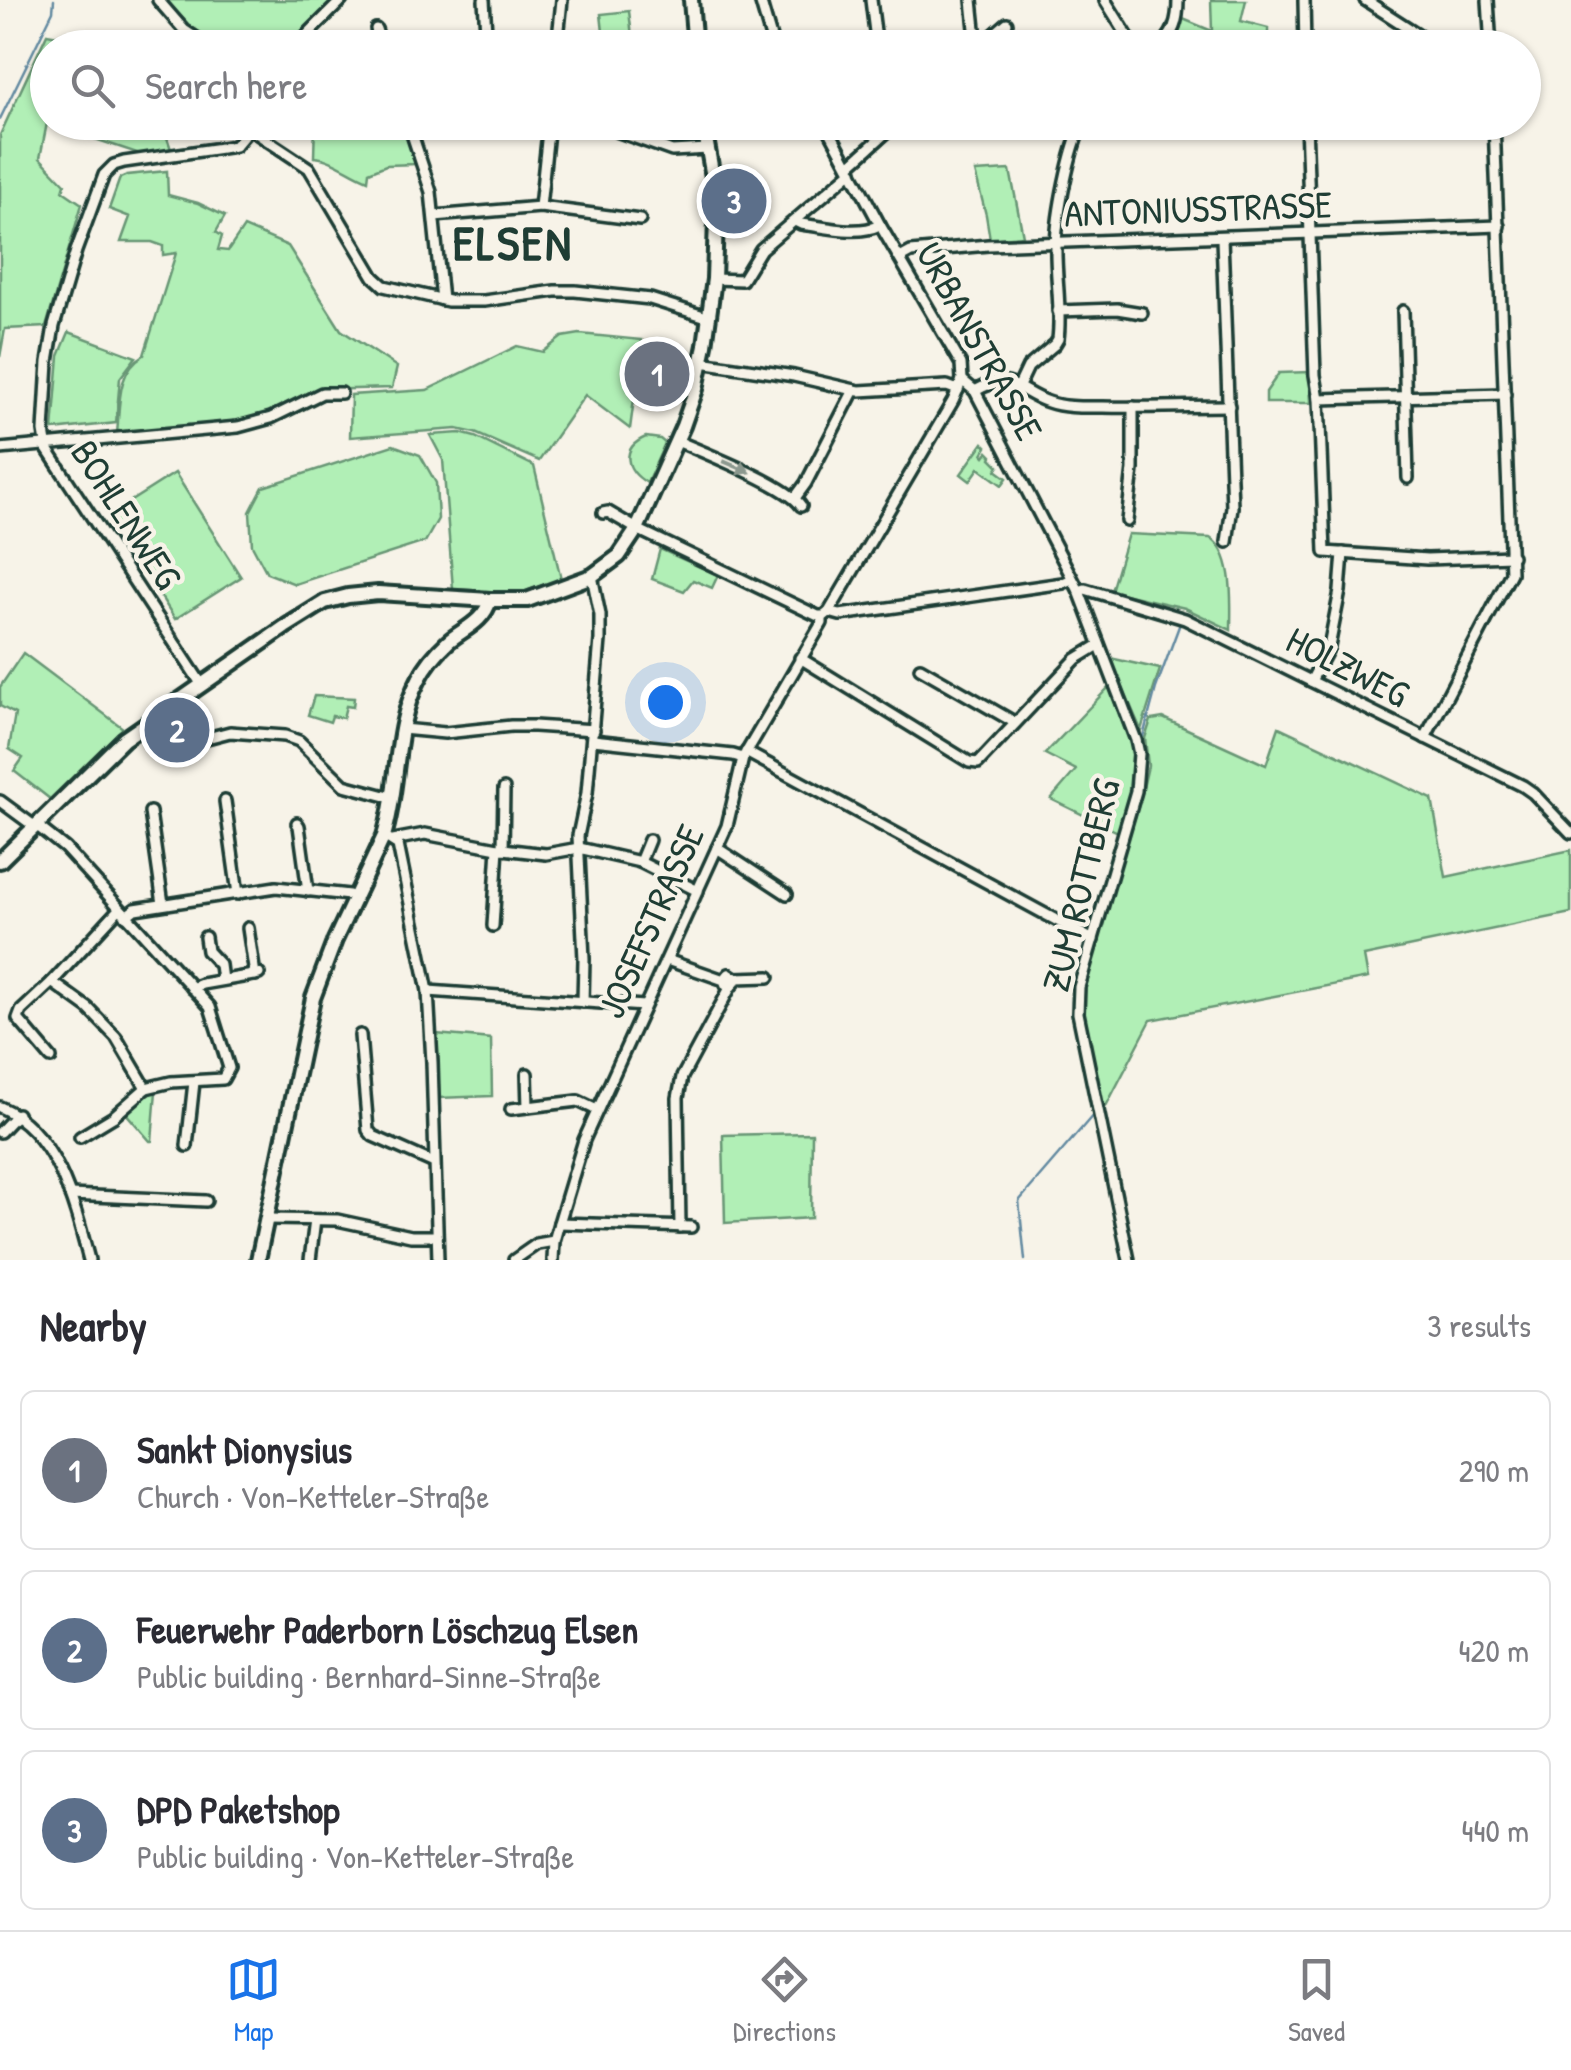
<!DOCTYPE html>
<html lang="en">
<head>
<meta charset="utf-8">
<style>
  body { margin:0; font-family:"Patrick Hand",sans-serif; background:#f7f7f7; color:#2b2b33 }
  .you { position:absolute; left:665px; top:702px; width:35px; height:35px; margin:-25px; border:8px solid #fff; border-radius:50%; background:#1a73e8; box-shadow:0 0 0 15px #1a73e833 }
  .badge { display:grid; place-items:center; width:65px; height:65px; border-radius:50%; background:#1a73e8; color:#fff; font-size:32px; font-weight:700 }
  .pin { position:absolute; translate:-50% -50%; border:5px solid #fff; box-shadow:0 2px 10px #0006 }
  .list { margin:0; padding:0; list-style:none }
  h2 { display:flex; justify-content:space-between; align-items:center; height:130px; margin:0; padding:0 40px; font-size:42px }
  h2 small { font-size:32px; font-weight:400; color:#7c7c81 }
  .list li { display:grid; grid-template-columns:65px 1fr auto; gap:30px; align-items:center; box-sizing:border-box; height:160px; margin:0 20px 20px; padding:0 20px; border:2px solid #e1e1e2; border-radius:15px }
  .list b { display:block; font-size:38px; white-space:nowrap }
  .list p { margin:0; font-size:32px; white-space:nowrap; color:#7c7c81 }
  .list em { font-size:32px; font-style:normal; color:#7c7c81 }
  .icon { flex:none; width:55px; height:55px; fill:none; stroke:currentColor; stroke-width:2; stroke-linecap:round; stroke-linejoin:round }
  .map { position:relative; flex:none; width:1571px; height:1260px; overflow:hidden }
  .search { position:absolute; background:#fff; box-shadow:0 2px 8px #0004; left:30px; right:30px; top:30px; height:110px; display:flex; align-items:center; gap:25px; box-sizing:border-box; padding:0 35px; border-radius:55px; color:#7c7c81; font-size:38px }
  .sheet { height:670px; background:#fff }
  nav { display:flex; justify-content:space-around; align-items:center; box-sizing:border-box; height:140px; border-top:2px solid #e1e1e2; background:#fff; font-size:28px; color:#7c7c81 }
  nav a { display:grid; justify-items:center; gap:5px }
  nav .on { color:#1a73e8 }
  .map>svg:first-child { display:block }
  .green { fill:#b1efb6; stroke:#689675; stroke-width:2.5 }
  .lines { fill:none; stroke-linecap:round; stroke-linejoin:round }
  .stream { stroke:#638aa1; stroke-width:2.5 }
  .street-casing { stroke:#1f3d34; stroke-width:16 }
  .secondary-casing { stroke:#1f3d34; stroke-width:20 }
  .street { stroke:#f7f3e8; stroke-width:9 }
  .secondary { stroke:#f7f3e8; stroke-width:12 }
  .oneway { fill:#8b988e }
  .labels { text-anchor:middle; dominant-baseline:central; stroke-width:9; stroke-linejoin:round; paint-order:stroke }
  .street-label { font-size:38px; fill:#1f3d34; stroke:#f7f3e8 }
  .district-label { font-size:48px; font-weight:bold; letter-spacing:2.5px; fill:#1f3d34; stroke:#f7f3e8 }
</style>
</head>
<body>
<div class="map">
<svg width="1571" height="1260" viewBox="0 0 1571 1260">
  <rect width="100%" height="100%" fill="#f7f3e8"/>
  <filter id="ink" filterUnits="userSpaceOnUse"><feTurbulence type="fractalNoise" baseFrequency=".01" numOctaves="2"/><feDisplacementMap in="SourceGraphic" scale="20" xChannelSelector="R" yChannelSelector="G"/><feConvolveMatrix kernelMatrix="1 2 1 2 8 2 1 2 1" color-interpolation-filters="sRGB"/></filter>
  <g filter="url(#ink)">
    <g class="green">
      <path d="M166 0H336L293 42 280 48 224 47 191 27Z"/>
      <path d="M1211 0H1246L1241 21 1268 28V47H1179L1176 41 1183 19 1212 31Z"/>
      <path d="M629 11 633 45 654 43 653 47H600L604 41 601 14Z"/>
      <path d="M47 34 80 40 82 47 48 48V122L162 123 171 149 140 154 47 123 40 158 65 184 63 191 82 204 46 327 5 329 0 357V135Z"/>
      <path d="M315 123H403L417 164 386 165 369 172 368 180C349 173 333 158 314 157Z"/>
      <path d="M1010 170 1023 236 990 239 986 215 975 172Z"/>
      <path d="M167 171 168 195 198 203 225 216 216 232 222 236 218 250 228 251 244 227 288 246 341 330 397 367 392 388 316 390 268 415 234 423 117 434C120 405 116 371 144 355L176 253 163 255V246L152 242H121L130 217 109 209 120 178 127 175Z"/>
      <path d="M69 332 136 357 120 378 116 423 53 430 59 356Z"/>
      <path d="M580 334 642 340 630 429 585 395 539 461 475 433 457 429 350 437 351 395 427 390 517 346 543 352 562 337Z"/>
      <path d="M1310 372 1311 403H1266V392L1279 373Z"/>
      <path d="M460 433 475 437 534 466 561 579 520 593 453 589 443 460 430 435Z"/>
      <path d="M646 437 660 439 665 443 647 483C625 470 620 448 646 437Z"/>
      <path d="M983 443 987 447 983 454 985 456 988 452 992 456 991 458 999 466 996 470 1007 478 1002 485 979 468 970 481 961 474Z"/>
      <path d="M393 445 420 455 436 483 438 519 425 542 295 584 267 573 252 545 250 512 263 487Z"/>
      <path d="M175 473 241 577 175 619 109 515Z"/>
      <path d="M1128 534 1210 538C1235 553 1231 604 1231 630L1185 608 1111 591Z"/>
      <path d="M660 549 718 575 712 588 693 580 684 591 652 579Z"/>
      <path d="M23 653 123 728 50 799 14 771 23 758 9 749 15 714 0 706V687Z"/>
      <path d="M1110 658 1160 669 1141 730Z"/>
      <path d="M1109 687 1134 754 1130 793 1120 833 1051 799 1076 770 1045 754Z"/>
      <path d="M314 696 354 698 353 707 346 706 343 718 332 716 330 722 308 715Z"/>
      <path d="M1163 718 1266 765 1279 727 1432 799 1446 877 1571 850V913L1364 956 1368 978 1151 1020 1104 1110 1082 1011 1083 988 1140 801 1148 766 1145 738 1151 720Z"/>
      <path d="M436 1034 491 1039 492 1096 438 1098Z"/>
      <path d="M156 1091 152 1141H150L125 1112 144 1095Z"/>
      <path d="M812 1133 811 1218 725 1223 723 1135Z"/>
    </g>
    <g class="lines">
      <g class="stream">
        <path d="M0 119 53 11 54 0"/>
        <path d="M1141 744 1156 688 1179 626"/>
        <path d="M1075 987 1072 1002 1078 1033"/>
        <path d="M1025 1260 1019 1201 1094 1114"/>
      </g>
      <defs>
        <g id="street">
          <path d="M158 0 184 30 211 48"/>
          <path d="M484 0 487 48"/>
          <path d="M760 0 774 48"/>
          <path d="M871 0 877 48"/>
          <path d="M972 0 977 48"/>
          <path d="M1105 0 1135 48"/>
          <path d="M1304 0 1305 48"/>
          <path d="M1365 0 1430 42 1446 48"/>
          <path d="M1488 0 1491 48"/>
          <path d="M376 29 382 48"/>
          <path d="M1044 37 1046 48"/>
          <path d="M294 48 342 0"/>
          <path d="M557 48 562 0"/>
          <path d="M978 48 1007 23"/>
          <path d="M1158 48C1174 35 1178 21 1178 0"/>
          <path d="M408 122 431 192 442 300"/>
          <path d="M605 122 616 131 672 151 708 149"/>
          <path d="M1306 122 1315 375 1319 399 1325 552 1427 559 1512 556"/>
          <path d="M247 127 309 168 374 277 384 286 448 301H484L555 291H575L650 299 710 318"/>
          <path d="M849 166 898 122"/>
          <path d="M540 207 549 122"/>
          <path d="M434 216 540 207 640 220"/>
          <path d="M795 221 801 224C826 227 857 236 880 225"/>
          <path d="M1222 238 1232 507 1227 542"/>
          <path d="M900 258 911 252 988 245 1499 226"/>
          <path d="M714 279 742 280 761 249 852 171"/>
          <path d="M1058 311 1117 309 1142 313"/>
          <path d="M1403 311 1408 478"/>
          <path d="M701 362 794 376 859 391 947 386 958 390"/>
          <path d="M962 380 975 391 1079 591 1136 740 1139 754 1136 791 1079 987 1078 1013 1129 1260"/>
          <path d="M1019 386 1028 367 1055 344 1058 339C1062 309 1055 276 1056 245 1057 214 1069 150 1083 122"/>
          <path d="M975 391C1011 370 1018 392 1048 402 1065 408 1085 407 1103 407 1145 408 1187 406 1229 406"/>
          <path d="M1319 399 1505 394"/>
          <path d="M677 441C703 452 789 486 801 506"/>
          <path d="M0 449 238 427 271 418 322 393H341"/>
          <path d="M795 498 806 483 854 390"/>
          <path d="M603 513 608 512 637 529 818 616H824L829 612 953 401 962 380 961 364 880 225 825 122"/>
          <path d="M1127 521 1133 469V407"/>
          <path d="M1079 591 1085 589 1185 619 1523 786 1533 793 1571 833"/>
          <path d="M829 612 840 615 1063 583 1072 579"/>
          <path d="M800 658 969 762 978 763 1076 659 1099 645"/>
          <path d="M920 668 1014 722"/>
          <path d="M1311 681 1329 647 1340 591 1343 553"/>
          <path d="M202 685 47 449 44 431 48 362 54 326 76 251 104 175 114 165 124 162 235 146 245 134 248 122"/>
          <path d="M144 724 158 745 172 747 230 732 285 736 299 741 344 785 393 798"/>
          <path d="M402 729 445 733 511 726H534L594 730"/>
          <path d="M1425 738 1511 573 1494 122"/>
          <path d="M593 740 733 755 743 758"/>
          <path d="M746 752 1093 940"/>
          <path d="M0 801 34 826"/>
          <path d="M225 801 238 894"/>
          <path d="M150 812 163 904"/>
          <path d="M297 823 299 826 308 891"/>
          <path d="M36 825 65 848 210 1007 229 1068 223 1079 171 1082 146 1088 116 1037 88 1008 52 982 119 909"/>
          <path d="M384 836 398 845 428 991 432 1062 438 1260"/>
          <path d="M393 840 425 834 503 849 546 854 579 848 640 862 698 891"/>
          <path d="M717 848 787 894"/>
          <path d="M503 849 504 789"/>
          <path d="M640 862 649 840"/>
          <path d="M126 916 135 909 276 887 349 895 355 899"/>
          <path d="M493 926 498 848"/>
          <path d="M248 928 255 975"/>
          <path d="M205 937 207 951 220 965 222 980"/>
          <path d="M667 960 724 980 726 985 731 986 735 982V978L729 974 724 980"/>
          <path d="M735 978 769 977"/>
          <path d="M192 988 202 984 259 974"/>
          <path d="M428 991 644 1006"/>
          <path d="M583 1002 584 959 578 836 587 793 600 640V615L592 576"/>
          <path d="M360 1035 368 1130 373 1136 434 1163"/>
          <path d="M51 1058 18 1019 21 1011 52 982"/>
          <path d="M527 1074 528 1107"/>
          <path d="M0 1107C57 1131 75 1206 89 1260"/>
          <path d="M511 1109 578 1101 597 1110"/>
          <path d="M0 1132 17 1114"/>
          <path d="M80 1137 113 1117 146 1088"/>
          <path d="M187 1146 194 1082"/>
          <path d="M70 1195 206 1201"/>
          <path d="M267 1219 337 1220 411 1236H436"/>
          <path d="M559 1223 691 1227"/>
          <path d="M680 1227 678 1098 682 1077 731 986"/>
          <path d="M310 1260 315 1220"/>
          <path d="M514 1260 537 1244 554 1241"/>
          <path d="M553 1260 554 1241 559 1223 584 1140 727 826 743 758 822 623V617"/>
        </g>
        <g id="secondary">
          <path d="M691 0 695 48"/>
          <path d="M0 861 124 739 285 627 325 602 348 596 378 593 490 600H527L592 576 619 556 637 529 683 426 696 389 705 345 714 279 716 220 713 177 703 122"/>
          <path d="M258 1260 313 998 335 940 384 836C400 785 393 727 419 679 426 665 436 653 448 642 463 629 484 622 490 600"/>
        </g>
      </defs>
      <use href="#street" class="street-casing"/>
      <use href="#secondary" class="secondary-casing"/>
      <use href="#street" class="street"/>
      <use href="#secondary" class="secondary"/>
    </g>
    <defs><path id="oneway-solid" d="M-6-.8H1V-3.2L6.5 0L1 3.2V.8H-6Z" transform="scale(2.5)"/></defs>
    <use class="oneway" href="#oneway-solid" transform="translate(737 467) rotate(23)"/>
  </g>
  <g class="labels">
    <g class="street-label">
      <text transform="translate(1198 208) rotate(-2)">ANTONIUSSTRASSE</text>
      <text transform="translate(980 341) rotate(61)">URBANSTRASSE</text>
      <text transform="translate(127 514) rotate(57)">BOHLENWEG</text>
      <text transform="translate(1348 666) rotate(27)">HOLZWEG</text>
      <text transform="translate(1080 885) rotate(-76)">ZUM ROTTBERG</text>
      <text transform="translate(650 921) rotate(-66)">JOSEFSTRASSE</text>
    </g>
    <g class="district-label">
      <text x="513" y="242">ELSEN</text>
    </g>
  </g>
</svg>
<div class="you"></div>
<div class="pin badge" style="left:657px;top:374px;background:#6b7280">1</div>
<div class="pin badge" style="left:177px;top:730px;background:#5c6f8a">2</div>
<div class="pin badge" style="left:734px;top:201px;background:#5c6f8a">3</div>
<div class="search"><svg class="icon" aria-label="search" viewBox="0 0 24 24"><circle cx="10" cy="10" r="6"/><path d="M15 15l6 6"/></svg>Search here</div>
</div>
<section class="sheet">
<h2>Nearby<small>3 results</small></h2>
<ul class="list">
<li><span class="badge" style="background:#6b7280">1</span><div><b>Sankt Dionysius</b><p>Church · Von-Ketteler-Straße</p></div><em>290 m</em></li>
<li><span class="badge" style="background:#5c6f8a">2</span><div><b>Feuerwehr Paderborn Löschzug Elsen</b><p>Public building · Bernhard-Sinne-Straße</p></div><em>420 m</em></li>
<li><span class="badge" style="background:#5c6f8a">3</span><div><b>DPD Paketshop</b><p>Public building · Von-Ketteler-Straße</p></div><em>440 m</em></li>
</ul>
</section>
<nav>
<a class="on"><svg class="icon" aria-label="map" viewBox="0 0 24 24"><path d="M3 6l6-2 6 2 6-2v14l-6 2-6-2-6 2zM9 4v14M15 6v14"/></svg>Map</a>
<a><svg class="icon" aria-label="directions" viewBox="0 0 24 24"><path d="M12 3l9 9-9 9-9-9zM9 14v-3h6M13 9l2 2-2 2"/></svg>Directions</a>
<a><svg class="icon" aria-label="saved" viewBox="0 0 24 24"><path d="M7 4h10v16l-5-4-5 4z"/></svg>Saved</a>
</nav>
</body>
</html>
